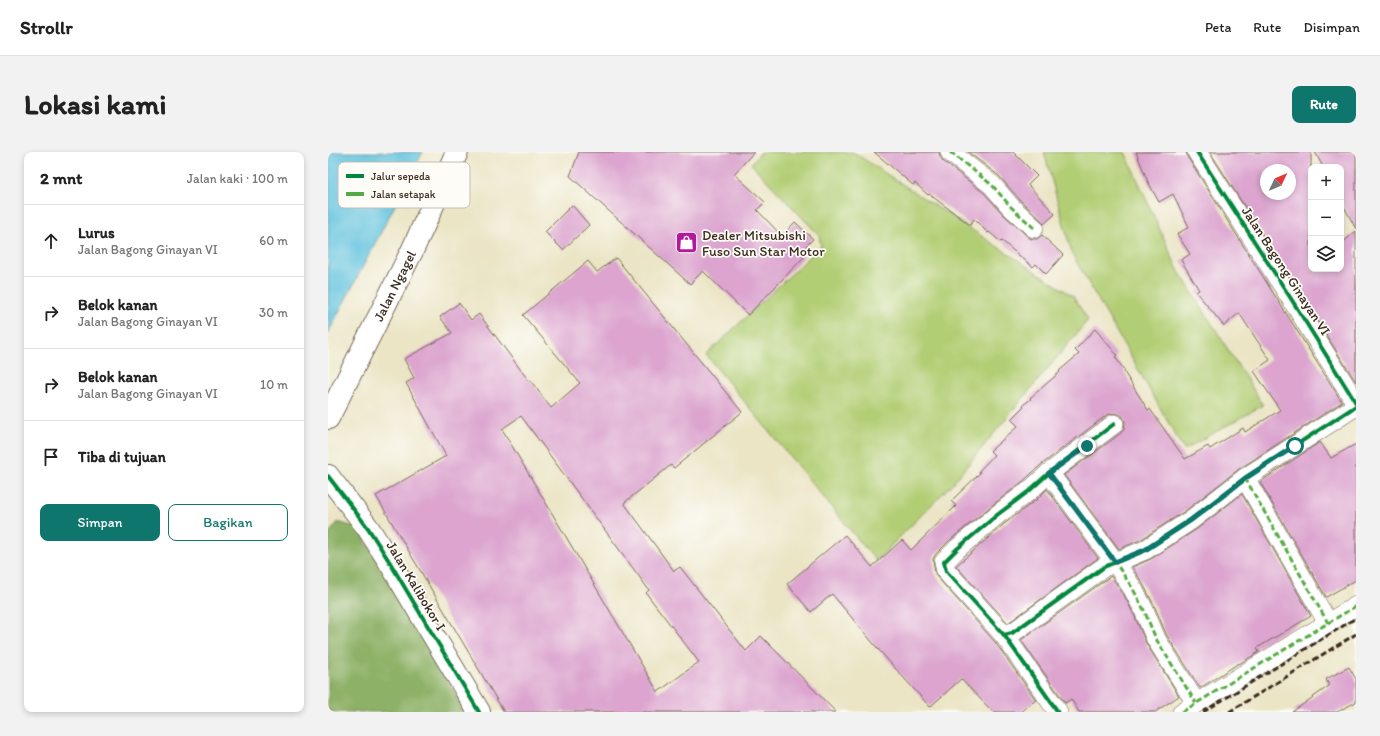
<!DOCTYPE html>
<html lang="id">
<head>
<meta charset="utf-8">
<style>
  body { margin:0; font-family:Itim,sans-serif; background:#f2f2f2; color:#222 }
  .controls { position:absolute; right:12px; top:12px; display:grid; overflow:hidden; border-radius:8px; box-shadow:0 2px 6px #0003 }
  .controls button { width:36px; height:36px; display:grid; place-items:center; padding:0; border:0; border-bottom:1px solid #e0e0e0; background:#fff; color:#222; font:20px sans-serif }
  .compass { position:absolute; left:932px; top:12px; width:36px; height:36px; border-radius:50%; background:#fff; box-shadow:0 2px 6px #0003; rotate:46deg }
  .stop { position:absolute; width:12px; height:12px; margin:-9px; border:3px solid #0f766e; border-radius:50%; background:#fff }
  .stop.end { background:#0f766e; border-color:#fff; box-shadow:0 1px 4px #0008 }
  .list { margin:0; padding:0; list-style:none }
  h2 { display:flex; justify-content:space-between; align-items:center; height:52px; margin:0; padding:0 16px; font-size:17px }
  h2 small { font-size:13px; font-weight:400; color:#767676 }
  .list li { display:grid; grid-template-columns:26px 1fr auto; gap:12px; align-items:center; box-sizing:border-box; height:72px; padding:0 16px; border-top:1px solid #e0e0e0 }
  .list b { display:block; font-size:15px; white-space:nowrap }
  .list p { margin:0; font-size:13px; white-space:nowrap; color:#767676 }
  .list em { font-size:13px; font-style:normal; color:#767676 }
  .actions { display:flex; gap:8px; padding:12px 16px }
  .actions a { flex:1; padding:9px 0; border:1px solid #0f766e; border-radius:8px; text-align:center; font-size:14px; color:#0f766e }
  .actions .main { background:#0f766e; color:#fff }
  .icon { flex:none; width:22px; height:22px; fill:none; stroke:currentColor; stroke-width:2; stroke-linecap:round; stroke-linejoin:round }
  .map { position:relative; flex:none; width:1028px; height:560px; overflow:hidden; border-radius:8px }
  header { display:flex; align-items:center; gap:24px; box-sizing:border-box; height:56px; padding:0 20px; background:#fff; border-bottom:1px solid #e0e0e0 }
  header strong { font-size:19px }
  nav { display:flex; gap:22px; margin-inline-start:auto; font-size:14px }
  .intro { display:flex; align-items:center; justify-content:space-between; box-sizing:border-box; height:96px; padding:0 24px }
  h1 { margin:0; font-size:28px }
  .button { padding:10px 18px; border-radius:8px; background:#0f766e; color:#fff; font-size:14px; font-weight:700 }
  main { display:flex; gap:24px; padding:0 24px }
  aside { flex:1; background:#fff; border-radius:8px; box-shadow:0 2px 6px #0003 }
  .map>svg:first-child { display:block }
  .green { fill:#b2ce75; stroke:#767c4a }
  .forest { fill:#8db166; stroke:#646e42 }
  .water { fill:#60c2de; stroke:#4e767e }
  .building { fill:#dca4cf; fill-rule:evenodd }
  .lines { fill:none; stroke-linecap:round; stroke-linejoin:round }
  .street-casing { stroke:#796b59; stroke-width:20 }
  .secondary-casing { stroke:#796b59; stroke-width:24 }
  .highway-casing { stroke:#796b59; stroke-width:24 }
  .street { stroke:#fff; stroke-width:19 }
  .secondary { stroke:#fff; stroke-width:22 }
  .highway { stroke:#fff; stroke-width:22 }
  .rail { stroke:#3b2a1e; stroke-width:3; stroke-dasharray:6 3; stroke-linecap:butt }
  .quiet { stroke:#55ab43; stroke-width:3; stroke-dasharray:6 3; stroke-linecap:butt }
  .cycleway-casing { stroke:#fdfcf7; stroke-width:6 }
  .cycleway { stroke:#00873e; stroke-width:4 }
  .route { stroke:#0f766e; stroke-width:5 }
  .labels { text-anchor:middle; dominant-baseline:central; stroke-width:3.5; stroke-linejoin:round; paint-order:stroke }
  .poi-label { font-size:14px; fill:#3b2a1e; stroke:#fdfcf7; text-anchor:start }
  .street-label { font-size:14px; fill:#3b2a1e; stroke:#fdfcf7 }
  .key { fill:#fdfcf7; stroke:#c3bdb6; stroke-width:1 }
  .key-label { font-size:11px; fill:#3b2a1e }
</style>
</head>
<body>
<header>
<strong>Strollr</strong>
<nav><a>Peta</a><a>Rute</a><a>Disimpan</a></nav>
</header>
<div class="intro"><h1>Lokasi kami</h1><a class="button">Rute</a></div>
<main>
<aside>
<h2>2 mnt<small>Jalan kaki · 100 m</small></h2>
<ul class="list">
<li><svg class="icon" aria-label="ahead" viewBox="0 0 24 24"><path d="M12 20V5M6 11l6-6 6 6"/></svg><div><b>Lurus</b><p>Jalan Bagong Ginayan VI</p></div><em>60 m</em></li>
<li><svg class="icon" aria-label="right" viewBox="0 0 24 24"><path d="M7 20v-9h11M14 6l5 5-5 5"/></svg><div><b>Belok kanan</b><p>Jalan Bagong Ginayan VI</p></div><em>30 m</em></li>
<li><svg class="icon" aria-label="right" viewBox="0 0 24 24"><path d="M7 20v-9h11M14 6l5 5-5 5"/></svg><div><b>Belok kanan</b><p>Jalan Bagong Ginayan VI</p></div><em>10 m</em></li>
<li><svg class="icon" aria-label="arrive" viewBox="0 0 24 24"><path d="M6 21V4h12l-3 4 3 4H6"/></svg><div><b>Tiba di tujuan</b></div></li>
</ul>
<div class="actions"><a class="main">Simpan</a><a>Bagikan</a></div>
</aside>
<div class="map">
<svg width="1028" height="560" viewBox="0 0 1028 560">
  <rect width="100%" height="100%" fill="#fdfcf7"/>
  <filter id="ink" filterUnits="userSpaceOnUse"><feTurbulence type="fractalNoise" baseFrequency=".025" numOctaves="2"/><feDisplacementMap in="SourceGraphic" scale="8" xChannelSelector="R" yChannelSelector="G"/><feConvolveMatrix kernelMatrix="1 2 1 2 8 2 1 2 1" color-interpolation-filters="sRGB"/></filter>
  <filter id="wash" filterUnits="userSpaceOnUse"><feTurbulence type="fractalNoise" baseFrequency=".012" numOctaves="4" result="noise"/><feDisplacementMap in="SourceGraphic" scale="16" xChannelSelector="R" yChannelSelector="G"/><feGaussianBlur stdDeviation="0.9" result="paint"/><feColorMatrix in="noise" values="0 0 0 0 0 0 0 0 0 0 0 0 0 0 0 0 0 1.4 0 .05"/><feComposite in="paint" operator="in"/></filter>
  <g filter="url(#wash)">
    <rect width="100%" height="100%" fill="#ebe5c6"/>
    <g class="green">
      <path d="M433 0H525L745 144 760 168 624 332 548 409 378 203 493 94 491 83 423 12Z"/>
      <path d="M716 0H797L850 118 935 253 856 298 744 102Z"/>
    </g>
    <path class="forest" d="M10 370 30 376 138 560H0V383Z"/>
    <path class="water" d="M0 0H95L0 181Z"/>
    <g id="blocks">
      <g class="building">
        <path d="M251 0H426L406 22 437 50 429 58 454 84 467 70 485 87 471 101 476 105 420 163 375 119 362 132 242 24Z"/>
        <path d="M546 0H611L612 4 615 9 656 41 675 62 699 84 703 87H709L714 83 735 103 718 122 708 112 705 115 674 89 673 90 661 80 660 81 646 67 642 73 601 42 600 43 587 31 585 33Z"/>
        <path d="M640 0H685L709 24 700 33 727 62 716 72 713 68 691 47 671 24Z"/>
        <path d="M808 0H858L860 6 1014 250 911 317 857 359 812 388 791 397 736 323 793 281 796 277 797 270 795 265 791 262 785 261 779 263 714 312 694 330 662 355 622 388 608 402 605 407 607 421 610 426 667 490 708 548 692 560H665L633 527 602 555 550 497 504 442 483 460 459 432 517 383 544 415 574 388 583 398 628 354 623 349 652 321 651 319 666 303 662 299 690 274 683 267 696 254 695 253 703 247 702 246 732 220 731 219 751 202 747 198 767 177 789 203 787 205 797 219 796 220 820 258 822 257 857 307 880 294 882 297 915 276 917 280 952 258 926 219 942 208 911 161 896 174 868 140 871 138 853 108 862 102 849 82 861 75 845 42 831 50 820 30Z"/>
        <path d="M882 0H983V117H1013V92L1028 79V230ZM938 18H962V42H938Z"/>
        <path d="M987 0H1028V77L1013 49V15H995Z"/>
        <path d="M244 53 261 73 235 98 217 80Z"/>
        <path d="M288 106 414 260 346 316 343 313 296 351 346 419 352 415 418 499 433 484 508 560H176L48 344 118 304 78 231 86 226 76 207 124 181 112 165 131 151 143 168 151 162 201 229 202 228 223 256 252 231 195 163 260 109 269 120ZM193 264 321 438 318 441 371 510 330 540 174 277Z"/>
        <path d="M992 290 1003 306 1028 292V428L998 445 932 330Z"/>
        <path d="M719 337 770 406 680 471 628 414 676 372 708 348Z"/>
        <path d="M914 342 983 464 929 496 931 500 911 512V511L872 536 838 482 826 453 815 432 804 415 823 407 869 377Z"/>
        <path d="M783 424 796 443 806 463 819 493 851 544 827 560H751L743 547 737 551 693 488Z"/>
        <path d="M1021 515 1028 527V550L1009 560H964L1001 534 998 527Z"/>
      </g>
    </g>
  </g>
  <g filter="url(#ink)">
    <use href="#blocks" fill-opacity="0" stroke="#796b59" stroke-width="1"/>
    <g class="lines">
      <defs>
        <g id="street">
          <path d="M622 0 664 33 683 55 706 76"/>
          <path d="M869 0 967 153 1028 251"/>
          <path d="M721 321 787 410 805 437 816 458 828 487 868 551"/>
          <path d="M917 326 1000 471"/>
          <path d="M676 483 684 481 776 415 817 398 863 368 917 326 1028 254"/>
          <path d="M730 560 676 483 618 419 616 410 630 396 669 363 701 339 721 321 786 272"/>
          <path d="M854 560 1028 454"/>
        </g>
        <path id="secondary" d="M0 324 40 376 61 409 151 560"/>
        <g id="highway">
          <path id="s1" d="M0 266 84 99 129 0"/>
        </g>
      </defs>
      <use href="#street" class="street-casing"/>
      <use href="#secondary" class="secondary-casing"/>
      <use href="#highway" class="highway-casing"/>
      <use href="#street" class="street"/>
      <use href="#secondary" class="secondary"/>
      <use href="#highway" class="highway"/>
      <g class="rail">
        <path d="M875 560 1028 466"/>
        <path d="M901 560 1028 482"/>
      </g>
      <g class="quiet">
        <path d="M622 0 664 33 683 55 706 76"/>
        <path d="M721 321 787 410 805 437 816 458 828 487 868 551"/>
        <path d="M917 326 1000 471"/>
        <path d="M854 560 1028 454"/>
      </g>
      <defs>
        <g id="cycleway">
          <path d="M869 0 967 153 1028 251"/>
          <path d="M0 324 40 376 61 409 151 560"/>
          <path d="M676 483 684 481 776 415 817 398 863 368 917 326 1028 254"/>
          <path d="M730 560 676 483 618 419 616 410 630 396 669 363 701 339 721 321 786 272"/>
        </g>
      </defs>
      <use href="#cycleway" class="cycleway-casing"/>
      <use href="#cycleway" class="cycleway"/>
    </g>
  </g>
  <g class="lines" filter="url(#ink)">
    <path class="route" d="M759 294 721 321 787 410 817 398 863 368 918 326 967 294"/>
  </g>
  <defs>
    <symbol id="shop-square" viewBox="-11 -11 22 22"><rect x="-9" y="-9" width="18" height="18" rx="4" fill="#b5179e" stroke="#fdfcf7"/><path d="M-5-2.5h2.3a2.7 3.5 0 0 1 5.4 0H5L5.5 6h-11ZM-1.5-2.5h3a1.5 2.3 0 0 0-3 0Z" fill="#fff"/></symbol>
  </defs>
  <g fill-rule="evenodd">
    <use href="#shop-square" x="346" y="78" width="25" height="25"/>
  </g>
  <g class="labels">
    <g class="poi-label">
      <text x="374" y="83">Dealer Mitsubishi<tspan x="374" dy="16">Fuso Sun Star Motor</tspan></text>
    </g>
    <g class="street-label">
      <text transform="translate(958 119) rotate(57)">Jalan Bagong Ginayan VI</text>
      <text stroke="none"><textPath href="#s1" startOffset="148">Jalan Ngagel</textPath></text>
      <text transform="translate(88 434) rotate(59)">Jalan Kalibokor I</text>
    </g>
  </g>
  <rect x="10" y="10" width="132" height="46" rx="6" class="key"/>
  <rect x="18" y="22" width="18" height="4" fill="#00873e"/>
  <rect x="18" y="40" width="18" height="4" fill="#55ab43"/>
  <g class="key-label">
    <text x="43" y="28">Jalur sepeda</text>
    <text x="43" y="46">Jalan setapak</text>
  </g>
</svg>
<div class="controls">
<button>+</button>
<button>−</button>
<button><svg class="icon" aria-label="layers" viewBox="0 0 24 24"><path d="M12 4l9 5-9 5-9-5zM3 14l9 5 9-5"/></svg></button>
</div>
<svg class="compass" viewBox="-18 -18 36 36"><path d="M0-13l5 13h-10z" fill="#e53935"/><path d="M0 13l5-13h-10z" fill="#767676"/></svg>
<div class="stop" style="left:967px;top:294px"></div>
<div class="stop end" style="left:759px;top:294px"></div>
</div>
</main>
</body>
</html>
